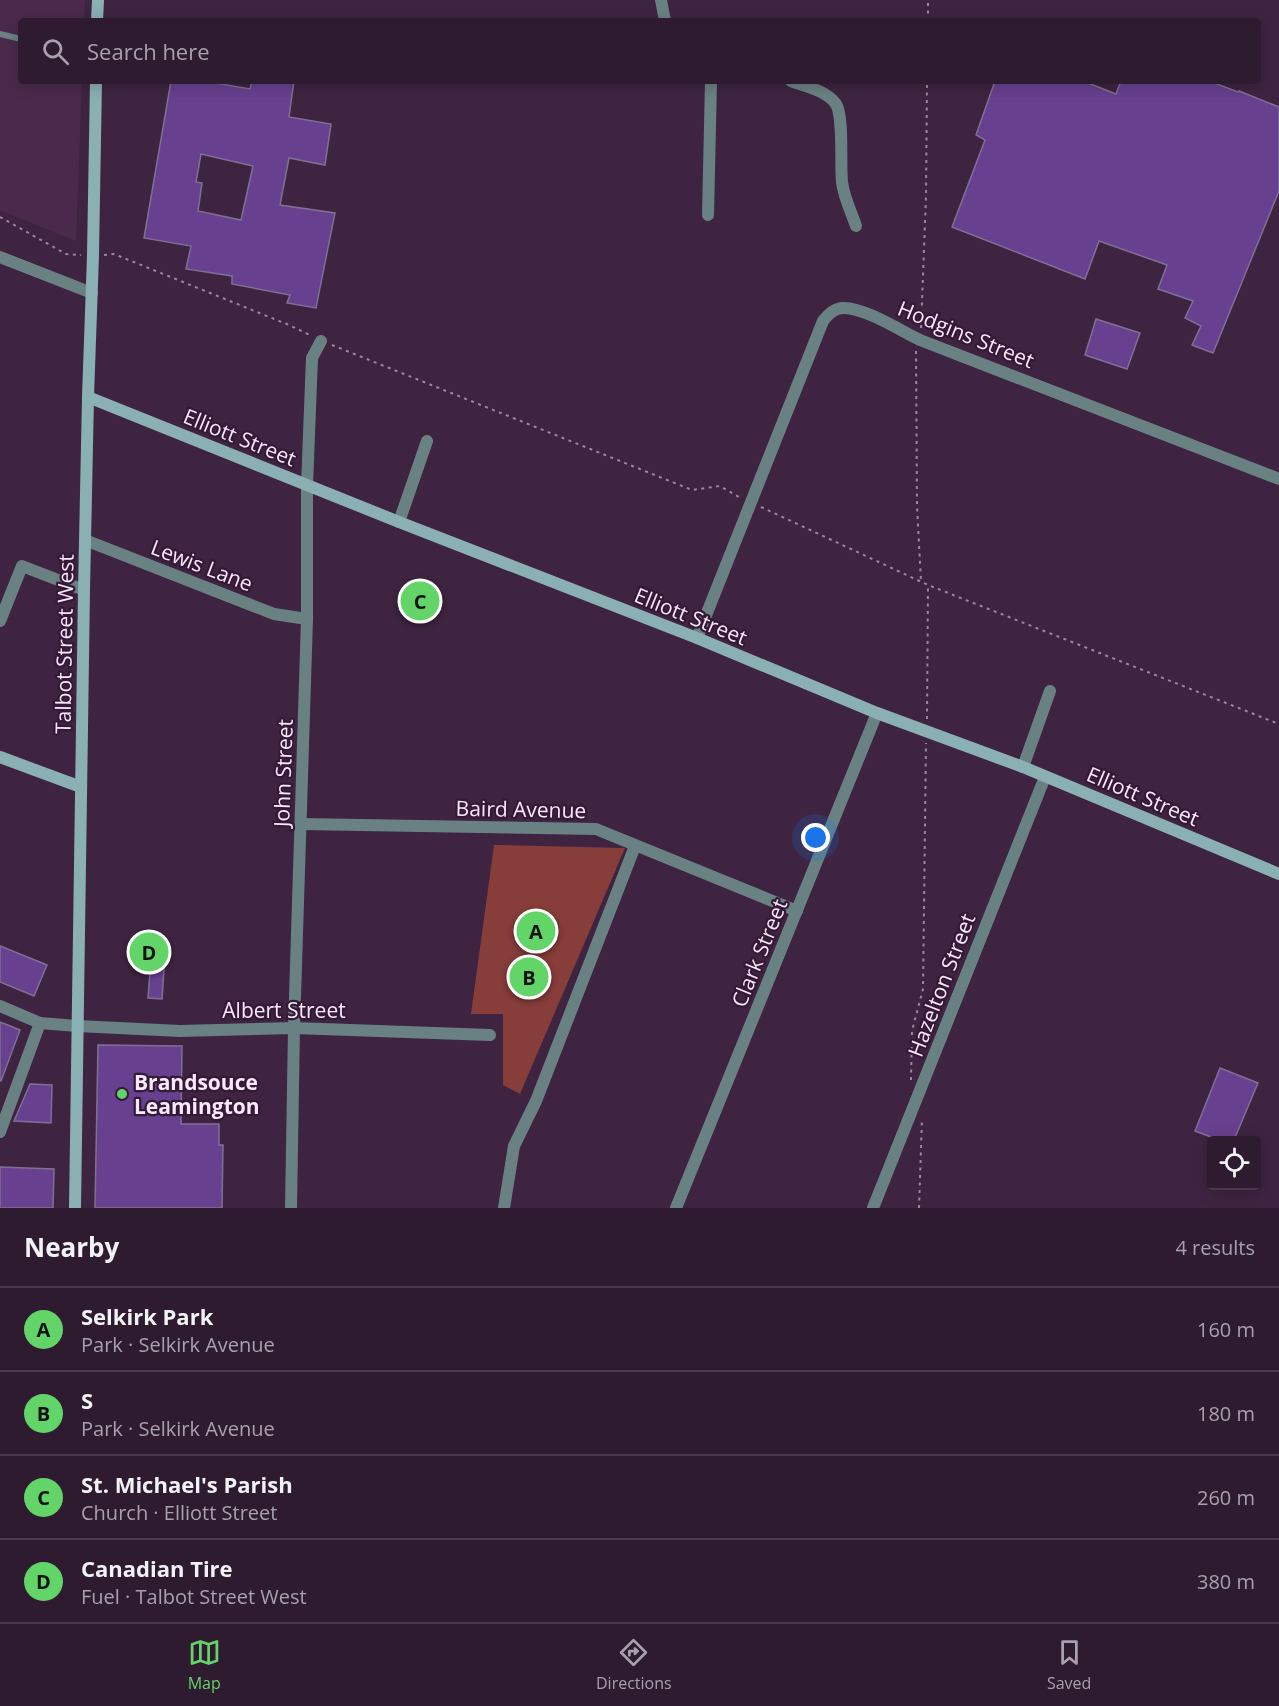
<!DOCTYPE html>
<html lang="en">
<head>
<meta charset="utf-8">
<style>
  body { margin:0; font-family:"Open Sans",sans-serif; background:#3a283c; color:#f1f3f6 }
  .controls { position:absolute; right:18px; bottom:18px; display:grid; overflow:hidden; border-radius:6px; box-shadow:0 3px 15px #0003 }
  .controls button { width:54px; height:54px; display:grid; place-items:center; padding:0; border:0; border-bottom:2px solid #49394c; background:#2e1b30; color:#f1f3f6; font:30px sans-serif }
  .you { position:absolute; left:816px; top:838px; width:21px; height:21px; margin:-15px; border:4px solid #fff; border-radius:50%; background:#1a73e8; box-shadow:0 0 0 9px #1a73e833 }
  .badge { display:grid; place-items:center; width:39px; height:39px; border-radius:50%; background:#63d468; color:#111; font-size:20px; font-weight:700 }
  .pin { position:absolute; translate:-50% -50%; border:3px solid #fff; box-shadow:0 2px 6px #0006 }
  .list { margin:0; padding:0; list-style:none }
  h2 { display:flex; justify-content:space-between; align-items:center; height:78px; margin:0; padding:0 24px; font-size:26px }
  h2 small { font-size:20px; font-weight:400; color:#a7a1ab }
  .list li { display:grid; grid-template-columns:39px 1fr auto; gap:18px; align-items:center; box-sizing:border-box; height:84px; padding:0 24px; border-top:2px solid #49394c }
  .list b { display:block; font-size:22px; white-space:nowrap }
  .list p { margin:0; font-size:20px; white-space:nowrap; color:#a7a1ab }
  .list em { font-size:20px; font-style:normal; color:#a7a1ab }
  .icon { flex:none; width:33px; height:33px; fill:none; stroke:currentColor; stroke-width:2; stroke-linecap:round; stroke-linejoin:round }
  .map { position:relative; flex:none; width:1279px; height:1208px; overflow:hidden }
  .search { position:absolute; background:#2e1b30; box-shadow:0 3px 15px #0003; left:18px; right:18px; top:18px; height:66px; display:flex; align-items:center; gap:15px; box-sizing:border-box; padding:0 21px; border-radius:6px; color:#a7a1ab; font-size:22px }
  .sheet { height:414px; background:#2e1b30 }
  nav { display:flex; justify-content:space-around; align-items:center; box-sizing:border-box; height:84px; border-top:2px solid #49394c; background:#2e1b30; font-size:16px; color:#a7a1ab }
  nav a { display:grid; justify-items:center; gap:3px }
  nav .on { color:#63d468 }
  .map>svg:first-child { display:block }
  .built { fill:#4a2a4c }
  .green { fill:#873d3a }
  .building { fill:#67408f; stroke:#806f95; stroke-width:1.5; fill-rule:evenodd }
  .lines { fill:none; stroke-linecap:round; stroke-linejoin:round }
  .path { stroke:#9d879f; stroke-width:2; stroke-dasharray:3 4.5; stroke-linecap:butt }
  .lane { stroke:#6a8184; stroke-width:6 }
  .street { stroke:#6a8184; stroke-width:12 }
  .secondary { stroke:#8ab0b4; stroke-width:12 }
  .poi-dot { fill:#63d468; stroke:#341a36; stroke-width:2 }
  .labels { text-anchor:middle; dominant-baseline:central; stroke-width:4.5; stroke-linejoin:round; paint-order:stroke }
  .street-label { font-size:21px; fill:#fae8fb; stroke:#341a36 }
  .poi-label { font-size:21px; font-weight:bold; fill:#fae8fb; stroke:#341a36; text-anchor:start }
</style>
</head>
<body>
<div class="map">
<svg width="1279" height="1208" viewBox="0 0 1279 1208">
  <rect width="100%" height="100%" fill="#3e2440"/>
  <path class="built" d="M0 0H85L84 21H21V81H82L76 241 0 210Z"/>
  <path class="green" d="M494 845 625 848 520 1094 503 1085V1014H471Z"/>
  <g class="building">
    <path d="M171 81H203L250 89 252 81H294L289 117 331 124 325 165 289 158 280 205 335 213 316 308 287 303 290 295 232 284V276L186 269 191 246 144 238ZM201 154 253 166 241 220 198 211 202 183 196 182Z"/>
    <path d="M995 81H1083L1116 94 1121 81H1209L1238 92 1239 91 1279 107V191L1213 353 1192 345 1201 326 1185 318 1193 301 1158 289 1167 265 1099 241 1085 279 952 227 985 140 976 135Z"/>
    <path d="M1096 319 1140 333 1127 369 1085 355Z"/>
    <path d="M139 945 160 946V968L164 969 162 999 148 998 151 958H139Z"/>
    <path d="M0 946 47 965 34 996 0 982Z"/>
    <path d="M0 1022 20 1030 1 1081H0Z"/>
    <path d="M98 1045 182 1046 181 1124H219V1145H223L222 1208H95Z"/>
    <path d="M1220 1068 1258 1083 1234 1140H1219L1195 1131Z"/>
    <path d="M30 1084 52 1085 51 1123 14 1121Z"/>
    <path d="M0 1167 54 1169 53 1208H0Z"/>
  </g>
  <g class="lines">
    <g class="path">
      <path d="M928 21V0"/>
      <path d="M0 217 66 254 81 255"/>
      <path d="M104 255 114 254 289 325 310 335"/>
      <path d="M921 328 926 197 927 81"/>
      <path d="M332 345 692 490 720 486 739 497"/>
      <path d="M916 351 917 505 921 582"/>
      <path d="M761 507 928 585 1279 724"/>
      <path d="M927 719 928 585"/>
      <path d="M911 1080 912 1031 923 989 926 743"/>
      <path d="M919 1208 922 1118"/>
    </g>
    <path class="lane" d="M0 34 21 39"/>
    <g class="street">
      <path d="M661 0 665 21"/>
      <path d="M791 81C805 86 827 91 836 104 844 117 840 164 842 182 844 198 851 211 856 226"/>
      <path d="M708 215 711 81"/>
      <path d="M0 257 92 293"/>
      <path d="M399 522 427 441"/>
      <path d="M85 540 274 614 307 619"/>
      <path d="M0 621 22 566 84 590"/>
      <path d="M697 638 823 321C828 315 833 309 842 308 862 306 901 331 920 340L1279 479"/>
      <path d="M1023 767 1050 691"/>
      <path d="M301 824 596 829 797 911"/>
      <path d="M0 1006 40 1023 77 1026 180 1031 294 1028 490 1035"/>
      <path d="M0 1132 40 1023"/>
      <path d="M291 1208 294 1028 307 619V485L312 358 321 341"/>
      <path d="M504 1208 514 1146 536 1101 635 846"/>
      <path d="M676 1208 877 713"/>
      <path d="M873 1208 1045 777"/>
    </g>
    <g class="secondary">
      <path d="M97 21 98 0"/>
      <path d="M88 397 399 522 697 638 877 713 1023 767 1279 874"/>
      <path d="M0 757 81 787"/>
      <path d="M75 1208 84 590 88 397 93 255 96 81"/>
    </g>
  </g>
  <circle class="poi-dot" cx="122" cy="1094" r="6"/>
  <g class="labels">
    <g class="street-label">
      <text transform="translate(966 334) rotate(22)">Hodgins Street</text>
      <text transform="translate(240 437) rotate(22)">Elliott Street</text>
      <text transform="translate(202 565) rotate(21)">Lewis Lane</text>
      <text transform="translate(691 616) rotate(22)">Elliott Street</text>
      <text transform="translate(64 644) rotate(-89)">Talbot Street West</text>
      <text transform="translate(283 773) rotate(-88)">John Street</text>
      <text transform="translate(1143 796) rotate(23)">Elliott Street</text>
      <text transform="translate(521 809) rotate(1)">Baird Avenue</text>
      <text transform="translate(759 953) rotate(-68)">Clark Street</text>
      <text transform="translate(941 985) rotate(-69)">Hazelton Street</text>
      <text x="284" y="1010">Albert Street</text>
    </g>
    <g class="poi-label">
      <text x="134" y="1082">Brandsouce<tspan x="134" dy="24">Leamington</tspan></text>
    </g>
  </g>
</svg>
<div class="controls">
<button><svg class="icon" aria-label="locate" viewBox="0 0 24 24"><circle cx="12" cy="12" r="6"/><path d="M12 2v4M12 18v4M2 12h4M18 12h4"/></svg></button>
</div>
<div class="you"></div>
<div class="pin badge" style="left:536px;top:931px">A</div>
<div class="pin badge" style="left:529px;top:977px">B</div>
<div class="pin badge" style="left:420px;top:601px">C</div>
<div class="pin badge" style="left:149px;top:952px">D</div>
<div class="search"><svg class="icon" aria-label="search" viewBox="0 0 24 24"><circle cx="10" cy="10" r="6"/><path d="M15 15l6 6"/></svg>Search here</div>
</div>
<section class="sheet">
<h2>Nearby<small>4 results</small></h2>
<ul class="list">
<li><span class="badge">A</span><div><b>Selkirk Park</b><p>Park · Selkirk Avenue</p></div><em>160 m</em></li>
<li><span class="badge">B</span><div><b>S</b><p>Park · Selkirk Avenue</p></div><em>180 m</em></li>
<li><span class="badge">C</span><div><b>St. Michael's Parish</b><p>Church · Elliott Street</p></div><em>260 m</em></li>
<li><span class="badge">D</span><div><b>Canadian Tire</b><p>Fuel · Talbot Street West</p></div><em>380 m</em></li>
</ul>
</section>
<nav>
<a class="on"><svg class="icon" aria-label="map" viewBox="0 0 24 24"><path d="M3 6l6-2 6 2 6-2v14l-6 2-6-2-6 2zM9 4v14M15 6v14"/></svg>Map</a>
<a><svg class="icon" aria-label="directions" viewBox="0 0 24 24"><path d="M12 3l9 9-9 9-9-9zM9 14v-3h6M13 9l2 2-2 2"/></svg>Directions</a>
<a><svg class="icon" aria-label="saved" viewBox="0 0 24 24"><path d="M7 4h10v16l-5-4-5 4z"/></svg>Saved</a>
</nav>
</body>
</html>
